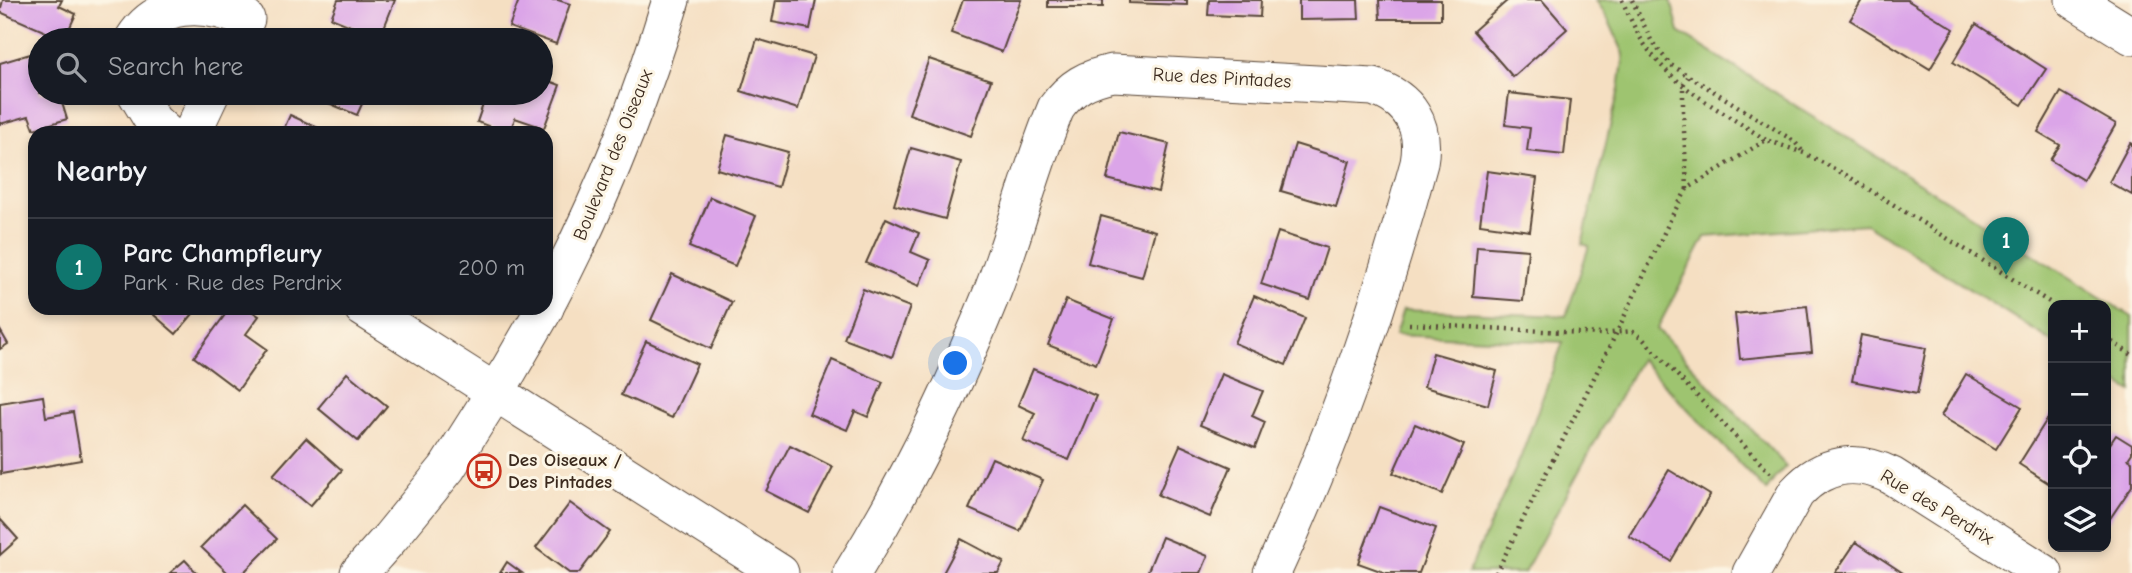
<!DOCTYPE html>
<html lang="en">
<head>
<meta charset="utf-8">
<style>
  body { margin:0; font-family:"Comic Neue",sans-serif; background:#242831; color:#f1f3f6 }
  .controls { position:absolute; right:21px; bottom:21px; display:grid; overflow:hidden; border-radius:14px; box-shadow:0 4px 10px #0003 }
  .controls button { width:63px; height:63px; display:grid; place-items:center; padding:0; border:0; border-bottom:2px solid #363941; background:#171b24; color:#f1f3f6; font:35px sans-serif }
  .you { position:absolute; left:956px; top:364px; width:24px; height:24px; margin:-18px; border:5px solid #fff; border-radius:50%; background:#1a73e8; box-shadow:0 0 0 10px #1a73e833 }
  .badge { display:grid; place-items:center; width:46px; height:46px; border-radius:50%; background:#0f766e; color:#fff; font-size:23px; font-weight:700 }
  .pin { position:absolute; translate:-50% -58px; filter:drop-shadow(0 2px 4px #0008) }
  .pin::after { content:''; position:absolute; top:37px; width:24px; height:21px; background:inherit; clip-path:polygon(0 0,100% 0,50% 100%) }
  .list { margin:0; padding:0; list-style:none }
  h2 { display:flex; justify-content:space-between; align-items:center; height:91px; margin:0; padding:0 28px; font-size:30px }
  h2 small { font-size:23px; font-weight:400; color:#9ea1a6 }
  .list li { display:grid; grid-template-columns:46px 1fr auto; gap:21px; align-items:center; box-sizing:border-box; height:98px; padding:0 28px; border-top:2px solid #363941 }
  .list b { display:block; font-size:26px; white-space:nowrap }
  .list p { margin:0; font-size:23px; white-space:nowrap; color:#9ea1a6 }
  .list em { font-size:23px; font-style:normal; color:#9ea1a6 }
  .icon { flex:none; width:38px; height:38px; fill:none; stroke:currentColor; stroke-width:2; stroke-linecap:round; stroke-linejoin:round }
  .map { position:relative; flex:none; width:2132px; height:573px; overflow:hidden }
  .search { position:absolute; background:#171b24; box-shadow:0 4px 10px #0003; left:28px; top:28px; width:525px; height:77px; display:flex; align-items:center; gap:18px; box-sizing:border-box; padding:0 24px; border-radius:38px; color:#9ea1a6; font-size:26px }
  .panel { position:absolute; background:#171b24; box-shadow:0 4px 10px #0003; left:28px; top:126px; width:525px; height:189px; border-radius:21px }
  .map>svg:first-child { display:block }
  .green { fill:#9ec46f; stroke:#6c7746; stroke-width:2 }
  .building { fill:#dba5e8 }
  .lines { fill:none; stroke-linecap:round; stroke-linejoin:round }
  .minor-casing { stroke:#574537; stroke-width:39 }
  .path { stroke:#574537; stroke-width:4.5; stroke-dasharray:2 5; stroke-linecap:butt }
  .minor { stroke:#fff; stroke-width:37 }
  .labels { text-anchor:middle; dominant-baseline:central; stroke-width:6; stroke-linejoin:round; paint-order:stroke }
  .street-label { font-size:19px; fill:#3b2a1e; stroke:#fcf5e5 }
  .poi-label { font-size:19px; font-weight:bold; fill:#3b2a1e; stroke:#fcf5e5; text-anchor:start }
</style>
</head>
<body>
<div class="map">
<svg width="2132" height="573" viewBox="0 0 2132 573">
  <rect width="100%" height="100%" fill="#fcf5e5"/>
  <filter id="ink" filterUnits="userSpaceOnUse"><feTurbulence type="fractalNoise" baseFrequency=".0143" numOctaves="2"/><feDisplacementMap in="SourceGraphic" scale="14" xChannelSelector="R" yChannelSelector="G"/><feConvolveMatrix kernelMatrix="1 2 1 2 8 2 1 2 1" color-interpolation-filters="sRGB"/></filter>
  <filter id="wash" filterUnits="userSpaceOnUse"><feTurbulence type="fractalNoise" baseFrequency=".00686" numOctaves="4" result="noise"/><feDisplacementMap in="SourceGraphic" scale="28" xChannelSelector="R" yChannelSelector="G"/><feGaussianBlur stdDeviation="1.57" result="paint"/><feColorMatrix in="noise" values="0 0 0 0 0 0 0 0 0 0 0 0 0 0 0 0 0 1.4 0 .05"/><feComposite in="paint" operator="in"/></filter>
  <g filter="url(#wash)">
    <rect width="100%" height="100%" fill="#f5dfc2"/>
    <path class="green" d="M1596 0H1671L1679 32 2132 317V392L2106 376V305H2053V342L1866 224 1705 237 1657 329 1786 466 1775 478 1766 491 1640 359 1524 573H1468L1520 459 1563 342 1395 335 1403 310 1566 316 1589 246 1582 244 1619 89 1624 54 1609 21Z"/>
    <g id="blocks">
      <g class="building">
        <path d="M3 0H62L59 6 76 14 64 40 0 12Z"/>
        <path d="M338 0H395L380 38 331 18Z"/>
        <path d="M519 0H558L570 4 556 44 509 27Z"/>
        <path d="M776 0H816L810 29 772 22Z"/>
        <path d="M963 0H1021L1002 52 951 33Z"/>
        <rect x="1048" y="0" width="55" height="7"/>
        <path d="M1129 0H1187V5L1129 3Z"/>
        <path d="M1209 0H1261L1260 17 1208 15Z"/>
        <path d="M1299 0H1358L1359 19 1299 20Z"/>
        <path d="M1379 0H1441V19H1380Z"/>
        <path d="M1508 0H1542L1567 29 1513 77 1473 31Z"/>
        <path d="M1862 0H1907L1954 29 1930 69 1850 20Z"/>
        <path d="M1976 24 2046 69 2022 105 1953 62Z"/>
        <path d="M757 39 814 56 798 109 741 91Z"/>
        <path d="M40 51V93H59L67 119 34 129 29 116 0 124V63Z"/>
        <path d="M929 59 991 80 971 136 909 114Z"/>
        <path d="M541 78 560 85 544 128 515 118 510 133H507L477 122 487 93H541Z"/>
        <path d="M2061 92 2116 124 2083 180 2050 160 2060 145 2038 132Z"/>
        <path d="M312 93H367L357 115 311 96Z"/>
        <path d="M1509 93 1570 100 1564 155 1527 151 1530 128 1505 125Z"/>
        <path d="M290 115 329 133H282Z"/>
        <path d="M1119 132 1169 144 1158 192 1107 179Z"/>
        <path d="M727 135 788 152 778 187 717 169Z"/>
        <path d="M2130 143 2132 144V195L2109 182Z"/>
        <path d="M1295 144 1350 161 1336 207 1281 191Z"/>
        <path d="M911 148 961 162 945 219 894 205Z"/>
        <path d="M1487 171 1537 178 1530 231 1480 224Z"/>
        <path d="M710 197 756 216 735 266 689 247Z"/>
        <path d="M1101 216 1155 231 1142 277 1088 263Z"/>
        <path d="M886 218 919 233 911 252 930 260 919 286 866 263Z"/>
        <path d="M1278 232 1327 248 1310 300 1261 284Z"/>
        <path d="M1477 246 1528 250 1523 301 1473 297Z"/>
        <path d="M672 274 732 302 711 349 651 320Z"/>
        <path d="M863 289 910 307 892 357 844 339Z"/>
        <path d="M1254 296 1305 318 1286 365 1234 343Z"/>
        <path d="M1066 300 1114 319 1096 364 1048 345Z"/>
        <path d="M1807 306 1812 352 1740 359 1735 314Z"/>
        <path d="M146 308H198L176 334Z"/>
        <path d="M230 308H247L259 316 246 334 267 349 238 390 194 357Z"/>
        <path d="M0 330 8 344 0 349Z"/>
        <path d="M1861 335 1926 348 1917 394 1852 381Z"/>
        <path d="M646 341 697 364 672 418 621 395Z"/>
        <path d="M1433 353 1497 371 1488 405 1424 387Z"/>
        <path d="M832 360 883 382 868 417 855 411 847 430 809 414Z"/>
        <path d="M1033 369 1096 396 1069 460 1023 441 1035 413 1018 405Z"/>
        <path d="M347 373 387 406 358 441 318 408Z"/>
        <path d="M1221 374 1263 391 1252 416 1265 422 1255 448 1200 425Z"/>
        <path d="M1966 374 2022 407 1996 449 1941 416Z"/>
        <path d="M43 396 46 417 73 412 81 460 1 474 0 403Z"/>
        <path d="M2051 413 2053 415V479L2050 484 2019 464Z"/>
        <path d="M1415 424 1464 445 1442 494 1393 473Z"/>
        <path d="M2116 435 2132 445V453L2128 459 2132 461V486L2107 523 2106 522V450Z"/>
        <path d="M306 438 342 470 310 506 273 475Z"/>
        <path d="M790 445 833 467 809 513 766 491Z"/>
        <path d="M1180 445 1231 467 1210 517 1158 495Z"/>
        <path d="M992 458 1043 480 1020 531 969 509Z"/>
        <path d="M1669 470 1710 495 1671 561 1629 536Z"/>
        <path d="M570 503 610 532 579 573H569L536 548Z"/>
        <path d="M242 505 277 539 243 573H228L201 547Z"/>
        <path d="M1379 507 1436 528 1419 573H1386L1358 563Z"/>
        <path d="M0 519 18 539 0 555Z"/>
        <path d="M1162 537 1208 556 1201 573H1147Z"/>
        <path d="M961 539 1004 562 998 573H943Z"/>
        <path d="M1856 542 1903 573H1835Z"/>
        <path d="M185 560 197 573H170Z"/>
        <path d="M507 562 522 573H500Z"/>
      </g>
    </g>
  </g>
  <g filter="url(#ink)">
    <use href="#blocks" fill-opacity="0" stroke="#574537" stroke-width="2"/>
    <g class="lines">
      <defs>
        <g id="minor">
          <path d="M2074 0 2132 36"/>
          <path d="M133 40C158 0 203 0 246 19"/>
          <path d="M136 93 153 121 166 133"/>
          <path d="M192 133 211 93"/>
          <path d="M546 305C598 208 639 106 671 0"/>
          <path d="M363 308 780 573"/>
          <path d="M359 573 390 538 447 468 509 370 545 308"/>
          <path d="M852 573C907 484 954 388 993 290 1016 231 1031 168 1056 108 1071 87 1087 78 1113 73L1373 87C1409 98 1426 125 1419 163 1381 304 1334 440 1272 573"/>
          <path d="M1751 573 1796 493C1823 463 1856 458 1892 476L2044 573"/>
        </g>
      </defs>
      <use href="#minor" class="minor-casing"/>
      <g class="path">
        <path d="M1622 0C1630 18 1638 37 1650 52 1677 89 1727 114 1766 140"/>
        <path d="M1632 0 1652 42 1671 65 1794 141 1803 152"/>
        <path d="M1687 189 1683 111V85L1688 77"/>
        <path d="M1409 324 1602 334 1632 331 1642 338 1770 473"/>
        <path d="M2106 338 2132 355"/>
        <path d="M1496 573 1616 334 1673 214 1687 189 1766 140 1804 153 1846 175 2054 305"/>
      </g>
      <use href="#minor" class="minor"/>
    </g>
  </g>
  <defs>
    <symbol id="bus-ring" viewBox="-11 -11 22 22"><circle r="9.5" fill="#fcf5e5" stroke="#c8321e" stroke-width="1.5"/><path d="M-5-6H5V4H4V6H2V4H-2V6H-4V4H-5ZM-3.5-4V0h7V-4ZM-3.5 1.2v1.5H-2V1.2ZM2 1.2v1.5H3.5V1.2Z" fill="#c8321e"/></symbol>
  </defs>
  <g fill-rule="evenodd">
    <use href="#bus-ring" x="465" y="452" width="38" height="38"/>
  </g>
  <g class="labels">
    <g class="street-label">
      <text transform="translate(1222 78) rotate(3)">Rue des Pintades</text>
      <text transform="translate(613 155) rotate(-68)">Boulevard des Oiseaux</text>
      <text transform="translate(1937 507) rotate(31)">Rue des Perdrix</text>
    </g>
    <g class="poi-label">
      <text x="508" y="460">Des Oiseaux /<tspan x="508" dy="22">Des Pintades</tspan></text>
    </g>
  </g>
</svg>
<div class="controls">
<button>+</button>
<button>−</button>
<button><svg class="icon" aria-label="locate" viewBox="0 0 24 24"><circle cx="12" cy="12" r="6"/><path d="M12 2v4M12 18v4M2 12h4M18 12h4"/></svg></button>
<button><svg class="icon" aria-label="layers" viewBox="0 0 24 24"><path d="M12 4l9 5-9 5-9-5zM3 14l9 5 9-5"/></svg></button>
</div>
<div class="you"></div>
<div class="pin badge" style="left:2006px;top:275px">1</div>
<div class="search"><svg class="icon" aria-label="search" viewBox="0 0 24 24"><circle cx="10" cy="10" r="6"/><path d="M15 15l6 6"/></svg>Search here</div>
<section class="panel">
<h2>Nearby<small></small></h2>
<ul class="list">
<li><span class="badge">1</span><div><b>Parc Champfleury</b><p>Park · Rue des Perdrix</p></div><em>200 m</em></li>
</ul>
</section>
</div>
</body>
</html>
